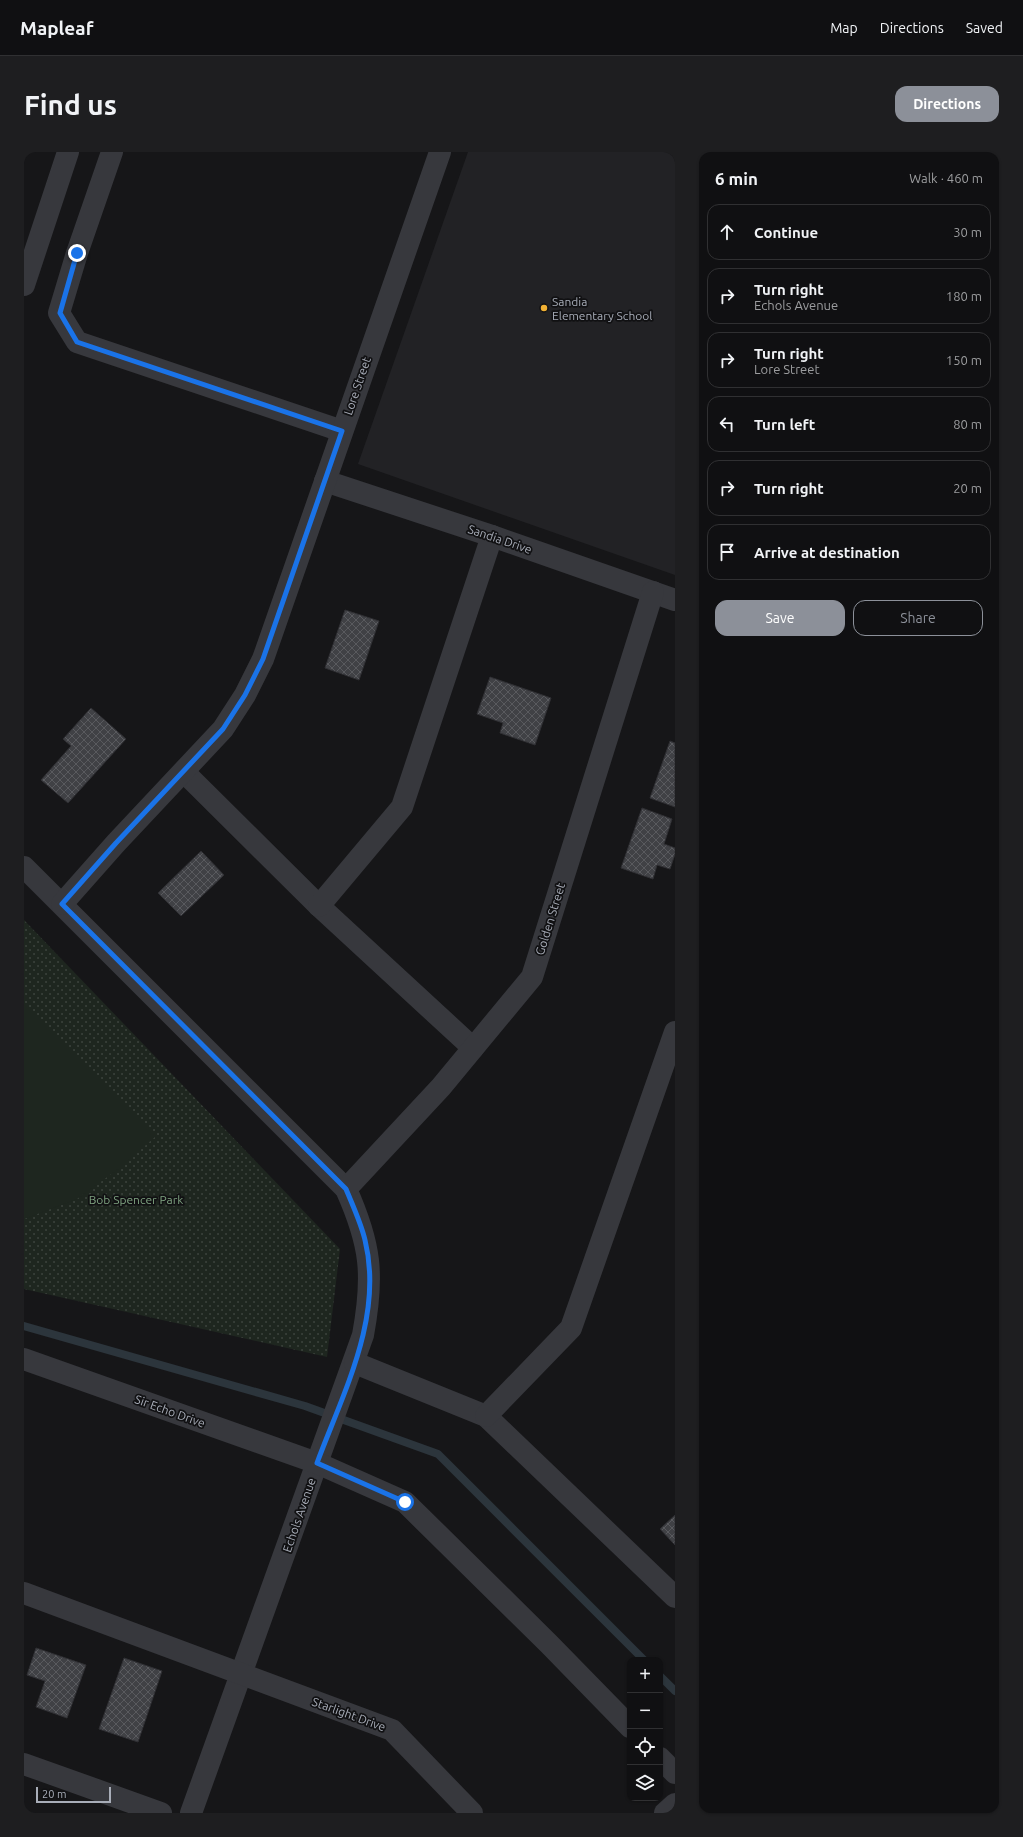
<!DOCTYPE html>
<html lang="en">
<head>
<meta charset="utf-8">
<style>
  body { margin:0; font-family:Ubuntu,sans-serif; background:#1e1e20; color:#f1f3f6 }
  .controls { position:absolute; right:12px; bottom:12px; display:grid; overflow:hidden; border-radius:8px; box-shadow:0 1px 3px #0004 }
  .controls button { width:36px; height:36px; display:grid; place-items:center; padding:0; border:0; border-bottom:1px solid #303032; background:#101012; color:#f1f3f6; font:20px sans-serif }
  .scale { position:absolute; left:12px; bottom:10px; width:75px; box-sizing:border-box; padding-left:4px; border:2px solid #a8adb8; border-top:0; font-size:11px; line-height:14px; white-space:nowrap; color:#a8adb8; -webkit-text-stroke:3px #111113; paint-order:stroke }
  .stop { position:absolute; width:12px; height:12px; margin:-9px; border:3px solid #1a73e8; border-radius:50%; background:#fff }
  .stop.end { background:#1a73e8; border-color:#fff; box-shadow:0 1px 4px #0008 }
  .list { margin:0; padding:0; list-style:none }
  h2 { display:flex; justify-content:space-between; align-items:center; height:52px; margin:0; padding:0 16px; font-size:17px }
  h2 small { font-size:13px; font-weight:400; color:#9c9d9f }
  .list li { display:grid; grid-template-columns:26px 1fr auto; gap:12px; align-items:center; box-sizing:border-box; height:56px; margin:0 8px 8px; padding:0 8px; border:1px solid #303032; border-radius:12px }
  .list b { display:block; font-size:15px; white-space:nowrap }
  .list p { margin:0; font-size:13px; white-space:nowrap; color:#9c9d9f }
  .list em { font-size:13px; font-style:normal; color:#9c9d9f }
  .actions { display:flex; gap:8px; padding:12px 16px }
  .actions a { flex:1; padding:9px 0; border:1px solid #8c9099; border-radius:12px; text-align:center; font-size:14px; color:#8c9099 }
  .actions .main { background:#8c9099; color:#fff }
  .icon { flex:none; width:22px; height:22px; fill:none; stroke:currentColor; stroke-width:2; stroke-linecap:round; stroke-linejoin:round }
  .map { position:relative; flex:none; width:651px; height:1661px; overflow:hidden; border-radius:12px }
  header { display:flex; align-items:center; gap:24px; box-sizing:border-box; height:56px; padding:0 20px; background:#101012; border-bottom:1px solid #303032 }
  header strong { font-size:19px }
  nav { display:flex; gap:22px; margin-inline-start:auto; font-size:14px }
  .intro { display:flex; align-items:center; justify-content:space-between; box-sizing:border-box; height:96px; padding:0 24px }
  h1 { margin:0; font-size:28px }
  .button { padding:10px 18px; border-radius:12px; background:#8c9099; color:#fff; font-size:14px; font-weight:700 }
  main { display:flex; gap:24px; padding:0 24px }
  aside { flex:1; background:#101012; border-radius:12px; box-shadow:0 1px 3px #0004 }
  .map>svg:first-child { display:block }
  .built { fill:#222225 }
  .park { fill:url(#park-dots) }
  .pitch { fill:#1e261f }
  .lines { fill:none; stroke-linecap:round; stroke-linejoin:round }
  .stream { stroke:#2c353c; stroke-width:8 }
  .building { fill:url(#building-cross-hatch); stroke:#303034 }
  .minor { stroke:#37383d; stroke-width:22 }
  .route { stroke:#1a73e8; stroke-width:5 }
  .poi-dot { fill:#f2b134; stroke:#111113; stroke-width:1.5 }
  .labels { text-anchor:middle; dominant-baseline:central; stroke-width:3.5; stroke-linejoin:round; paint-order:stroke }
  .poi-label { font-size:12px; fill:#a8adb8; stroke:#111113; text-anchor:start }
  .street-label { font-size:12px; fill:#a8adb8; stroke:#111113 }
  .park-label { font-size:12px; fill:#7fa381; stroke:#111113 }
</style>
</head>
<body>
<header>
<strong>Mapleaf</strong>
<nav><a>Map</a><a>Directions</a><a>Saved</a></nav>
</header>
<div class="intro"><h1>Find us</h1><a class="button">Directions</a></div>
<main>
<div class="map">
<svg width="651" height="1661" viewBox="0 0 651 1661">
  <defs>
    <pattern id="park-dots" width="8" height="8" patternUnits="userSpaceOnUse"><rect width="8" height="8" fill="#1e261f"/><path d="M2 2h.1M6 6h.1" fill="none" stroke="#3c433d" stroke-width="1.8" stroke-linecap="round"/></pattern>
    <pattern id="building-cross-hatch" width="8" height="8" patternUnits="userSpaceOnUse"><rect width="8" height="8" fill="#404145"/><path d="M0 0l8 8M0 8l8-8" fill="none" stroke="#595a5e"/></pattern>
  </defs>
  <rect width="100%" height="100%" fill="#161618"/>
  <path class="built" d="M444 0H651V423L334 312Z"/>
  <path class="park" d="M0 768 316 1097 303 1205 0 1137Z"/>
  <path class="pitch" d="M0 853 132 984 97 1015 53 1047 0 1067Z"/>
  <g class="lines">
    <g class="stream">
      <path d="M0 1174 281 1254 414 1302 620 1508"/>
      <path d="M636 1524 651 1539"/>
    </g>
  </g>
  <g class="building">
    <path d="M321 458 355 469 335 528 301 516Z"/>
    <path d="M466 525 527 546 511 593 476 581 479 571 453 562Z"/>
    <path d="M67 556 102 587 44 651 17 628 47 594 39 587Z"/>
    <path d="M646 589 651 591V655L626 646Z"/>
    <path d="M618 656 648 667 640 692 651 696V702L646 717 633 713 629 727 597 716Z"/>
    <path d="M177 699 200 723 157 764 134 741Z"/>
    <path d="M651 1363V1393L636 1377Z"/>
    <path d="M12 1496 62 1513 43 1566 12 1555 21 1529 3 1523Z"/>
    <path d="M100 1506 138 1519 114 1590 75 1577Z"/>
  </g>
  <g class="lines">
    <g class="minor">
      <path d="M88 0 53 101 35 161 53 190 318 279"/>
      <path d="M0 133 44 0"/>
      <path d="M301 329 468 384 651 448"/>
      <path d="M160 620 295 754 449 896"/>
      <path d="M0 715 322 1037C347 1093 350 1123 339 1183L167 1661"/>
      <path d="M38 752 92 691 199 577 221 543 239 507 416 0"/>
      <path d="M295 754 378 655 468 384"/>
      <path d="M322 1037 417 935 508 825 629 440"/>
      <path d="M0 1207 293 1311 381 1350 525 1492 606 1575"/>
      <path d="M331 1211 462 1264 651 1445"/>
      <path d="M462 1264 547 1176 651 880"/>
      <path d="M0 1441 368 1578 448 1661"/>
      <path d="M636 1606 651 1621"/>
      <path d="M0 1612 137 1661"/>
      <path d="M641 1661 651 1652"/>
    </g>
  </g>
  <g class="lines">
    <path class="route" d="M53 101 36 161 53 190 318 279 239 507 221 543 199 577 92 691 38 752 322 1037C329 1054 337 1071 341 1088 360 1165 319 1241 293 1311L381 1350"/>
  </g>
  <circle class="poi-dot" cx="520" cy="156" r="4"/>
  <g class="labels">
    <g class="poi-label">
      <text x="528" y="149">Sandia<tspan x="528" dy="14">Elementary School</tspan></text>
    </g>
    <g class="street-label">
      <text transform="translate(333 234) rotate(-71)">Lore Street</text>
      <text transform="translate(476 387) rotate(19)">Sandia Drive</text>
      <text transform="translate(526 767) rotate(-73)">Golden Street</text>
      <text transform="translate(146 1259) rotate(20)">Sir Echo Drive</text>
      <text transform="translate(275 1363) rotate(-71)">Echols Avenue</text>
      <text transform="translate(325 1562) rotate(20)">Starlight Drive</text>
    </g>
    <g class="park-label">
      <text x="112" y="1047">Bob Spencer Park</text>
    </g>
  </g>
</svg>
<div class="controls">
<button>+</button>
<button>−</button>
<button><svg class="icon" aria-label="locate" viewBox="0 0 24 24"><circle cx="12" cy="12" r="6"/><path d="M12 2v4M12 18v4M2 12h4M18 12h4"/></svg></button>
<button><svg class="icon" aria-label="layers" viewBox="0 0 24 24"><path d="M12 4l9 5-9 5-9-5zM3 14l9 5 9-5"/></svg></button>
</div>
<div class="scale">20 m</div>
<div class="stop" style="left:381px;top:1350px"></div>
<div class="stop end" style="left:53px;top:101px"></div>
</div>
<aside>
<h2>6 min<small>Walk · 460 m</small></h2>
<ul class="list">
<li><svg class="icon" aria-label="ahead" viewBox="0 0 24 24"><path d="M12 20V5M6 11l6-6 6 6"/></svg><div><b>Continue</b></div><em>30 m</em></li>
<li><svg class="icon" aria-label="right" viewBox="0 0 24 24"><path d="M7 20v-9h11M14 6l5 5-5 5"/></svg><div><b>Turn right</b><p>Echols Avenue</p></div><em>180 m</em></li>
<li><svg class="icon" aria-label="right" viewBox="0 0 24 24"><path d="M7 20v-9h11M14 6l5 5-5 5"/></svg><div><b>Turn right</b><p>Lore Street</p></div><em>150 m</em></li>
<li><svg class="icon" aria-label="left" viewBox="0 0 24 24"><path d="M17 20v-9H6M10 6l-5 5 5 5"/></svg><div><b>Turn left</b></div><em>80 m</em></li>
<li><svg class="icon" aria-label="right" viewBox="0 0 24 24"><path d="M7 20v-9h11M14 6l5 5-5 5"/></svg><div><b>Turn right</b></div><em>20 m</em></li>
<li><svg class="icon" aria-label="arrive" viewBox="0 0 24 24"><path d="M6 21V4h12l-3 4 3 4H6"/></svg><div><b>Arrive at destination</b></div></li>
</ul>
<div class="actions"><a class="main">Save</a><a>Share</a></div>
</aside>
</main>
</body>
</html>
